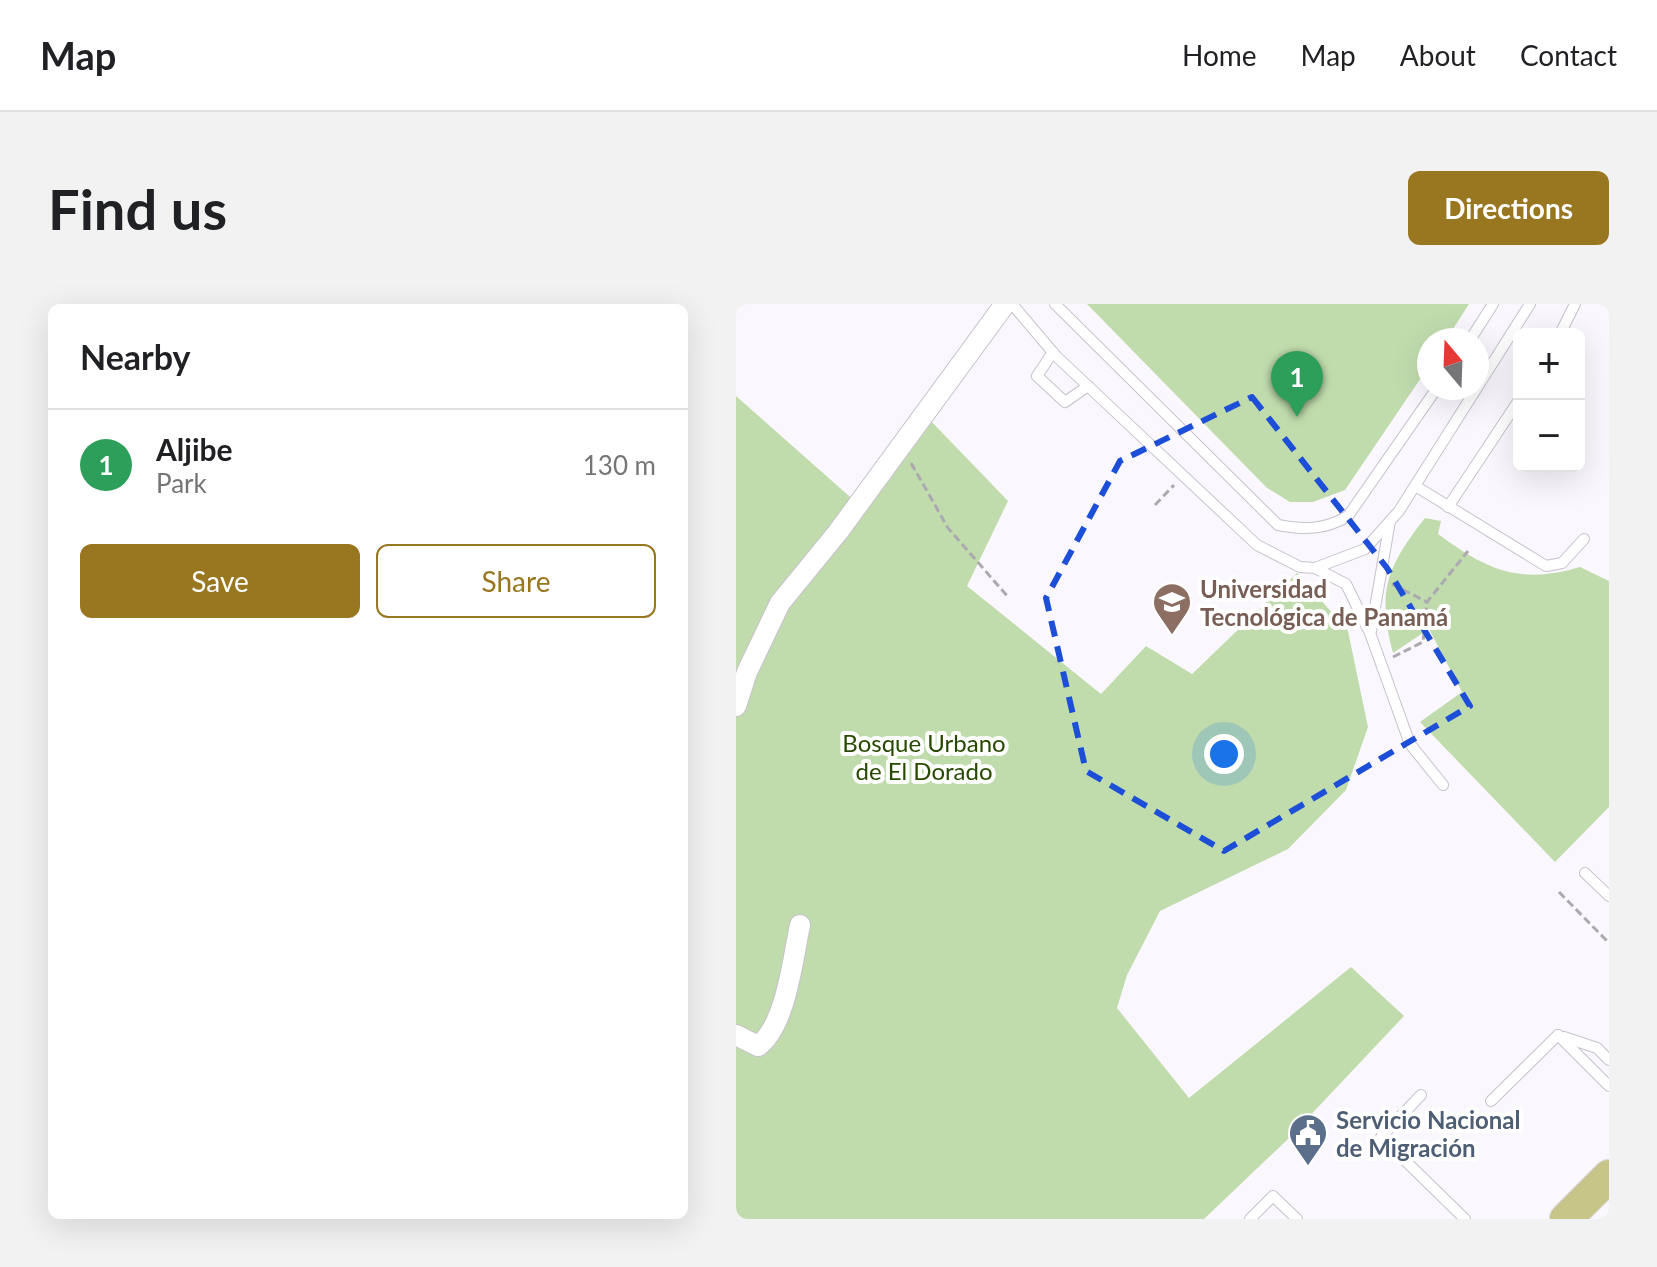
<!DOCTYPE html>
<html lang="en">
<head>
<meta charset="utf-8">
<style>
  body { margin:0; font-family:Lato,sans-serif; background:#f2f2f2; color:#202124 }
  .controls { position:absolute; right:24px; top:24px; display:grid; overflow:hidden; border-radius:12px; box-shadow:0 8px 32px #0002 }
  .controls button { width:72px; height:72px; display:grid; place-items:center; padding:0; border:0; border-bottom:2px solid #e0e0e0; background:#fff; color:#202124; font:40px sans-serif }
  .compass { position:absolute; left:681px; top:24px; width:72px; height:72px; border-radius:50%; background:#fff; box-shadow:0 8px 32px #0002; rotate:341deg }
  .you { position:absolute; left:488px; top:450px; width:28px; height:28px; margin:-20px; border:6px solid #fff; border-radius:50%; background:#1a73e8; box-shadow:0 0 0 12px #1a73e833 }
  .badge { display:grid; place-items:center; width:52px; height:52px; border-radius:50%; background:#997620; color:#fff; font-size:26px; font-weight:700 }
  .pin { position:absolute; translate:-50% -66px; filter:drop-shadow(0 2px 4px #0008) }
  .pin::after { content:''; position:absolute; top:42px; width:28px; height:24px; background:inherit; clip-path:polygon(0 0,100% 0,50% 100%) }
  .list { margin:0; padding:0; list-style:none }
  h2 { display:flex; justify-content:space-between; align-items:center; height:104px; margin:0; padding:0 32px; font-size:34px }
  h2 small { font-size:26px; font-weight:400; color:#757577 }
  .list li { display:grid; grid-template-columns:52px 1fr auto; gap:24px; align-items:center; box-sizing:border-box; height:112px; padding:0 32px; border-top:2px solid #e0e0e0 }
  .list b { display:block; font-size:30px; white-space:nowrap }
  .list p { margin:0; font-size:26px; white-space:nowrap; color:#757577 }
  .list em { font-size:26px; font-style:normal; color:#757577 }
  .actions { display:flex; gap:16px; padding:24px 32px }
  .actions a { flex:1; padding:18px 0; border:2px solid #997620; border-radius:12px; text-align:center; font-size:28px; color:#997620 }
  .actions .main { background:#997620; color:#fff }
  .map { position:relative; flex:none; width:873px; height:915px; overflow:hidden; border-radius:12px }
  header { display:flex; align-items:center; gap:48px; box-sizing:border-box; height:112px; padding:0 40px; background:#fff; border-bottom:2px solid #e0e0e0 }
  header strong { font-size:38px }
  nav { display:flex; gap:44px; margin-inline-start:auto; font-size:28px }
  .intro { display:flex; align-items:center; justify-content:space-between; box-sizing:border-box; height:192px; padding:0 48px }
  h1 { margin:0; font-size:56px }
  .button { padding:20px 36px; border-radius:12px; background:#997620; color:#fff; font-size:28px; font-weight:700 }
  main { display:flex; gap:48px; padding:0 48px }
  aside { flex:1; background:#fff; border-radius:12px; box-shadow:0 8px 32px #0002 }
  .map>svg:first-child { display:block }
  .green { fill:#c0dcad }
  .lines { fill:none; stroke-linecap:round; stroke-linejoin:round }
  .service-casing { stroke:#c7c1cd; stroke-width:12 }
  .minor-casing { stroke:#c7c1cd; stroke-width:22 }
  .primary-casing { stroke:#d8d8d8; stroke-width:34 }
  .path { stroke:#aca9af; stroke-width:3; stroke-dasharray:8 4; stroke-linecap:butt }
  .service { stroke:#fff; stroke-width:10 }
  .minor { stroke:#fff; stroke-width:20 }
  .primary { stroke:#c7c588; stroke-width:32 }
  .marked { fill:none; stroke:#1d4ed8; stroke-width:6; stroke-dasharray:16 10; stroke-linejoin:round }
  .labels { text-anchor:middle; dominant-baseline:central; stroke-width:8; stroke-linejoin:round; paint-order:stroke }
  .education-label { font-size:24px; font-weight:bold; fill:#785e54; stroke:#fff; text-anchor:start }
  .park-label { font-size:24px; fill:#274900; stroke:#fff }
  .service-label { font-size:24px; font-weight:bold; fill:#4e5e75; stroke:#fff; text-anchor:start }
</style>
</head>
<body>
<header>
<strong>Map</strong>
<nav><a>Home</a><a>Map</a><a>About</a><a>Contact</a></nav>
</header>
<div class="intro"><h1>Find us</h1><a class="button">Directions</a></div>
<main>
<aside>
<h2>Nearby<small></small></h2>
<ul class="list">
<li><span class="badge" style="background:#2e9e5b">1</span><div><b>Aljibe</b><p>Park</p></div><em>130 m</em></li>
</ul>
<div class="actions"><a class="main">Save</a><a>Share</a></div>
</aside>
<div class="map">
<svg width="873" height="915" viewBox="0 0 873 915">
  <rect width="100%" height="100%" fill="#fbf7ff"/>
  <g class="green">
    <path d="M351 0H733L710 36H693V62L609 186 577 198H554L531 184Z"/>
    <path d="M0 92 130 207 193 115 272 197 231 282 365 390 410 342 456 370 561 269 612 327 632 423 610 486 552 545 424 607 391 671 381 704 453 794 615 663 668 712 551 836 468 915H0Z"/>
    <path d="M689 214 705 217 702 230C751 266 783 281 844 263L873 277V503L819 558 684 418 726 388 693 325 657 349C641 287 650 264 689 214Z"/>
  </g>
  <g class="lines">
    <defs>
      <g id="service">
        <path d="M276 0 320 52 521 241 564 263 579 264 629 245 663 207 794 0"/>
        <path d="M319 0 542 221C568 226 589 226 612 212L701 84"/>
        <path d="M824 30 839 0"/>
        <path d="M734 36 757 0"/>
        <path d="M317 48 301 72 329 98 352 82"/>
        <path d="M681 183 810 262 826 259 848 235"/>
        <path d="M712 203 783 96"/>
        <path d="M579 264 610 280 634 329 674 440 707 481"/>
        <path d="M635 327 654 217"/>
        <path d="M849 569 873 592"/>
        <path d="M822 731 873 782"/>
        <path d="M828 733 861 744 873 756"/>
        <path d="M685 791 645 833 729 915"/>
        <path d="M755 797 822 731"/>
        <path d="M514 915 537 892 561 915"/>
      </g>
      <g id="minor">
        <path d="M0 402 11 368 44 299 102 228 269 0"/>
        <path d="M0 731 22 742C50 722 57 654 64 621"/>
      </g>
      <path id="primary" d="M830 915 873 872"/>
    </defs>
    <use href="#service" class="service-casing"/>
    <use href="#minor" class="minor-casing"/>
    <use href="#primary" class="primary-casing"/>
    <g class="path">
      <path d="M175 159 212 224 273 294"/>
      <path d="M419 201 438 181"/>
      <path d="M656 280 691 298"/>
      <path d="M657 353 687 338 691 298 732 247"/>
      <path d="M823 588 873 639"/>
    </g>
    <use href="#service" class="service"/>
    <use href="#minor" class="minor"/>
    <use href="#primary" class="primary"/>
  </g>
  <path class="marked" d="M516 93 651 264 734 402 488 547 350 467 310 294 384 157Z"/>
  <defs>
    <symbol id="university-pin" viewBox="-11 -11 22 30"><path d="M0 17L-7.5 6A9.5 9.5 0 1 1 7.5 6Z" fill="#8d6e63" stroke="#fff"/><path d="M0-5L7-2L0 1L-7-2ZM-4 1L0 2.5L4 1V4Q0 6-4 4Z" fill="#fff"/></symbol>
    <symbol id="civic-pin" viewBox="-11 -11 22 30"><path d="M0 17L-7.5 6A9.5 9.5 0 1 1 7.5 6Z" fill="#5c6f8a" stroke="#fff"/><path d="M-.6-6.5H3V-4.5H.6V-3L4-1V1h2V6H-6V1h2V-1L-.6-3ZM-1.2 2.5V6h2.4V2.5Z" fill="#fff"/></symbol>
  </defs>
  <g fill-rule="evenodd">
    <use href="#university-pin" x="414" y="276" width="44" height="60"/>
    <use href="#civic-pin" x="550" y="807" width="44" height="60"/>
  </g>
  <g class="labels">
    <g class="education-label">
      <text x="464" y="284">Universidad<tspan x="464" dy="28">Tecnológica de Panamá</tspan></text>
    </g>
    <g class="park-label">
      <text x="188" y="438">Bosque Urbano<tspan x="188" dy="28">de El Dorado</tspan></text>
    </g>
    <g class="service-label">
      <text x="600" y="815">Servicio Nacional<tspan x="600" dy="28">de Migración</tspan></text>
    </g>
  </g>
</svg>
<div class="controls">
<button>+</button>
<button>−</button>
</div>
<svg class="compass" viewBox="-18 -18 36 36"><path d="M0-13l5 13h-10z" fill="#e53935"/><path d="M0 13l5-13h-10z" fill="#757577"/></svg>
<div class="you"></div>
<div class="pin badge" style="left:561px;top:113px;background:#2e9e5b">1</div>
</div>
</main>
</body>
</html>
